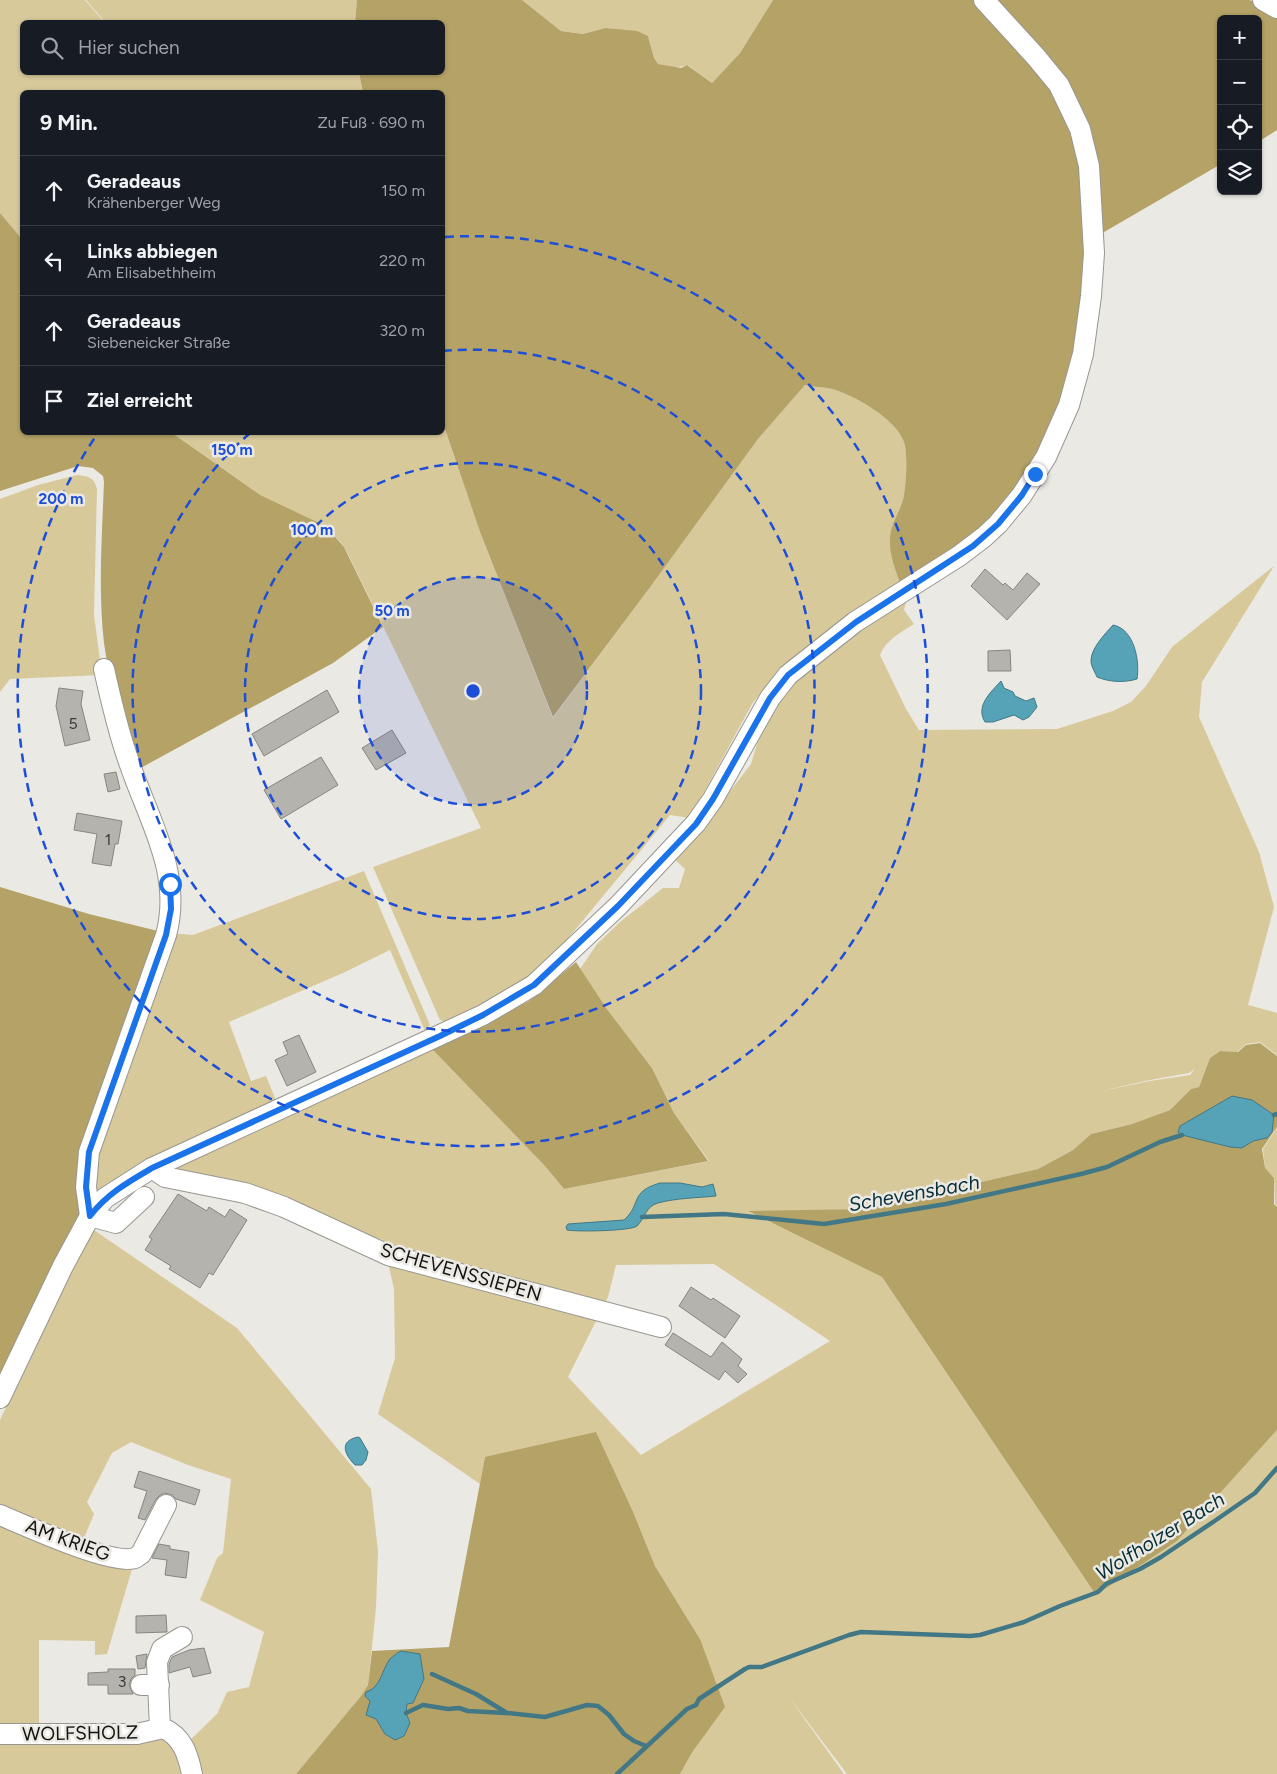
<!DOCTYPE html>
<html lang="de">
<head>
<meta charset="utf-8">
<style>
  body { margin:0; font-family:Figtree,sans-serif; background:#20242c; color:#f1f3f6 }
  .controls { position:absolute; right:15px; top:15px; display:grid; overflow:hidden; border-radius:8px; box-shadow:0 1px 4px #0004 }
  .controls button { width:45px; height:45px; display:grid; place-items:center; padding:0; border:0; border-bottom:1px solid #363941; background:#171b24; color:#f1f3f6; font:25px sans-serif }
  .stop { position:absolute; width:15px; height:15px; margin:-11px; border:4px solid #1a73e8; border-radius:50%; background:#fff }
  .stop.end { background:#1a73e8; border-color:#fff; box-shadow:0 1px 5px #0008 }
  .list { margin:0; padding:0; list-style:none }
  h2 { display:flex; justify-content:space-between; align-items:center; height:65px; margin:0; padding:0 20px; font-size:21px }
  h2 small { font-size:16px; font-weight:400; color:#9ea1a6 }
  .list li { display:grid; grid-template-columns:32px 1fr auto; gap:15px; align-items:center; box-sizing:border-box; height:70px; padding:0 20px; border-top:1px solid #363941 }
  .list b { display:block; font-size:19px; white-space:nowrap }
  .list p { margin:0; font-size:16px; white-space:nowrap; color:#9ea1a6 }
  .list em { font-size:16px; font-style:normal; color:#9ea1a6 }
  .icon { flex:none; width:28px; height:28px; fill:none; stroke:currentColor; stroke-width:2; stroke-linecap:round; stroke-linejoin:round }
  .map { position:relative; flex:none; width:1277px; height:1774px; overflow:hidden }
  .search { position:absolute; background:#171b24; box-shadow:0 1px 4px #0004; left:20px; top:20px; width:425px; height:55px; display:flex; align-items:center; gap:12px; box-sizing:border-box; padding:0 18px; border-radius:8px; color:#9ea1a6; font-size:19px }
  .panel { position:absolute; background:#171b24; box-shadow:0 1px 4px #0004; left:20px; top:90px; width:425px; height:345px; border-radius:8px }
  .map>svg:first-child { display:block }
  .green { fill:#d8c99b; fill-rule:evenodd }
  .forest { fill:#b5a266 }
  .water { fill:#56a3b7; stroke:#427885 }
  .lines { fill:none; stroke-linecap:round; stroke-linejoin:round }
  .stream { stroke:#427885; stroke-width:4.5 }
  .building { fill:#b5b3ae; stroke:#878580 }
  .minor-casing { stroke:#989691; stroke-width:22 }
  .minor { stroke:#fff; stroke-width:20 }
  .route { stroke:#1a73e8; stroke-width:6 }
  .ring { fill:none; stroke:#1d4ed8; stroke-width:2.5; stroke-dasharray:9 6 }
  .labels { text-anchor:middle; dominant-baseline:central; stroke-width:5; stroke-linejoin:round; paint-order:stroke }
  .number-label { font-size:16px; fill:#3c3b38 }
  .street-label { font-size:19px; fill:#141311; stroke:#ebe9e3 }
  .water-label { font-size:20px; font-style:italic; fill:#082f38; stroke:#ebe9e3 }
  .centre { fill:#1d4ed8; stroke:#ebe9e3; stroke-width:2.5 }
  .ring-label { font-size:15px; text-anchor:middle; font-weight:bold; fill:#1d4ed8; stroke:#ebe9e3; stroke-width:5; stroke-linejoin:round; paint-order:stroke }
</style>
</head>
<body>
<div class="map">
<svg width="1277" height="1774" viewBox="0 0 1277 1774">
  <rect width="100%" height="100%" fill="#ebe9e3"/>
  <g class="green">
    <path d="M0 0H85L104 22H22V72L359 73 363 92H22V239L0 213Z"/>
    <path d="M86 0H357V1L355 22H105Z"/>
    <path d="M522 0H773L740 53 712 83 688 65 675 68 658 64 654 58 648 36 605 28 583 34 561 31Z"/>
    <path d="M805 385C814 387 823 387 832 389 854 395 896 419 904 442 908 455 906 482 904 495 902 507 895 517 892 527 887 545 894 567 900 583L855 610 779 669 752 704 690 818 670 815 556 953 514 991 448 1024 440 1020 373 867 481 828 346 550C328 519 288 513 259 495 229 477 201 453 172 433L442 432 443 423 480 532 553 718 651 586 758 439Z"/>
    <path d="M77 475C88 476 94 477 97 489L94 615 102 675 10 679 0 692V499L38 485Z"/>
    <path d="M1274 566 1202 682 1199 717 1259 852 1274 907 1248 1005 1277 1013V1055L1260 1042 1246 1044 1237 1052 1220 1051 1210 1058 1199 1087 1191 1089 1170 1110 1132 1124 1091 1134 1073 1150 1038 1169 864 1209 749 1212 882 1277 1096 1595 1177 1541 1277 1430V1774H847L788 1696 844 1774H680L693 1751 700 1639 655 1566 634 1514 485 1457 480 1484 378 1414 395 1358 394 1289 383 1240 168 1169 432 1049 544 1165 564 1189 709 1161 674 1113 652 1068 578 972 597 944 620 922 663 888H679L685 869 672 857 711 816 751 764 766 714 797 677 908 594 904 610 914 624C900 633 886 640 880 655L906 709 919 730 1057 729 1113 711 1131 702 1146 686 1172 647ZM1195 1069 1190 1075 1150 1081 1097 1092 1150 1080 1189 1073ZM714 1264 830 1341 641 1455 568 1377 608 1297 616 1265Z"/>
    <path d="M364 871 430 1025 425 1031 390 950 343 973 229 1022 251 1081 266 1076 277 1103 154 1156 93 1194 92 1170 171 933 193 935Z"/>
    <path d="M1277 1128V1206L1275 1204 1274 1177 1265 1169 1263 1149Z"/>
    <path d="M91 1228 237 1328 371 1489 378 1551 376 1608 368 1685 361 1696 296 1774H195L188 1742 217 1714 227 1692 249 1687 264 1632 200 1600 217 1558 223 1553 231 1479 188 1465 131 1442 112 1453 87 1502 94 1514 81 1545 0 1511V1420Z"/>
    <path d="M0 1518 78 1551 132 1569 107 1654 95 1655V1641L39 1640V1730L0 1731Z"/>
    <path d="M168 1736 189 1774H0V1738Z"/>
  </g>
  <g class="forest">
    <path d="M357 0H522L561 31 583 34 605 28 637 31 648 36 654 58 658 64 681 68 687 65 712 83 740 53 773 0H1250L1277 16V130L1258 142V19H1221V164L1099 235 1062 406 1023 480 984 529 900 583C894 566 886 546 892 527 895 517 902 507 904 495 906 482 908 455 904 442 896 419 854 395 832 389 823 387 814 387 805 385L758 439 651 586 553 717 480 532 443 423 442 92H363L359 73 442 72V22H355Z"/>
    <path d="M0 213 22 239V432L172 433 260 495 317 522 329 530 344 547 383 627 333 663 137 770C126 730 109 683 104 643 98 590 102 535 104 482L103 476 93 468 78 466 0 491Z"/>
    <path d="M0 887 89 914 162 932 82 1211 70 1233 0 1373Z"/>
    <path d="M576 962 606 1008 652 1068 674 1113 708 1161 564 1189 544 1165 432 1049 529 1001Z"/>
    <path d="M1260 1043 1277 1056V1127L1262 1149 1265 1168 1274 1178V1204L1277 1207V1430L1177 1541 1096 1595 882 1277 748 1211 864 1209 1038 1169 1073 1150 1091 1134 1132 1124 1170 1110 1191 1089 1199 1087 1210 1058 1220 1051 1238 1052 1246 1045Z"/>
    <path d="M596 1432 634 1514 655 1566 700 1639 725 1707 693 1751 680 1774H296L361 1696 368 1685 372 1651 449 1647 485 1457Z"/>
  </g>
  <g class="water">
    <path d="M1113 625C1134 629 1140 660 1137 679 1124 683 1109 682 1097 677 1095 672 1091 666 1091 661 1091 648 1105 634 1113 625Z"/>
    <path d="M1001 681 1004 688 1013 692 1015 696 1026 701 1034 698 1037 707 1029 717 1023 720 1014 715 993 722H985C975 706 991 692 1001 681Z"/>
    <path d="M1232 1096 1252 1100 1274 1115 1272 1132 1267 1138 1253 1141 1242 1148 1230 1147 1182 1135 1178 1132 1180 1126Z"/>
    <path d="M660 1183H680L702 1187 713 1184 716 1196C697 1198 676 1198 658 1203 646 1206 645 1218 637 1226 631 1231 577 1232 567 1230L566 1227 568 1224 624 1220C642 1204 629 1192 660 1183Z"/>
    <path d="M358 1437 360 1438 368 1452 366 1460 362 1465H355C344 1454 339 1441 358 1437Z"/>
    <path d="M401 1651 420 1654 424 1679 413 1703 407 1704 406 1713 410 1723 404 1736 395 1740 385 1734 376 1719 366 1715 370 1701 365 1696 366 1692C381 1688 382 1669 390 1659 393 1656 397 1653 401 1651Z"/>
  </g>
  <g class="lines">
    <g class="stream">
      <path d="M1274 1115 1277 1114"/>
      <path d="M642 1217 724 1214 824 1224 946 1204 1081 1174 1107 1167 1160 1142 1182 1135"/>
      <path d="M432 1674 476 1694 507 1713 545 1717 587 1705 598 1706 609 1715 624 1734 634 1741 646 1746"/>
      <path d="M406 1713 423 1705 448 1709 459 1708 468 1711 506 1713"/>
      <path d="M617 1774 687 1709 696 1705 699 1699 745 1669 749 1667H762L849 1635 861 1632 970 1636 980 1635 1024 1622 1060 1606 1098 1592 1106 1584 1140 1569 1161 1557 1216 1520 1255 1493 1277 1468"/>
    </g>
  </g>
  <g class="building">
    <path d="M985 569 1003 585 1005 583 1013 590 1027 573 1040 584 1007 620 971 586Z"/>
    <path d="M1010 650 1011 671H988V651Z"/>
    <path d="M59 688 83 691 81 704 90 740 65 746 56 706Z"/>
    <path d="M327 690 339 712 264 756 252 734Z"/>
    <path d="M392 730 406 753 376 770 362 748Z"/>
    <path d="M321 757 338 785 281 819 264 790Z"/>
    <path d="M116 772 120 789 108 792 104 774Z"/>
    <path d="M77 813 122 821 118 844H115L111 866 92 863 97 834 74 830Z"/>
    <path d="M299 1035 316 1072 287 1086 275 1060 288 1054 283 1042Z"/>
    <path d="M178 1194 207 1211 209 1207 225 1217 230 1209 247 1220 213 1275 209 1273 200 1288 169 1269 171 1266 145 1250 152 1239 149 1237Z"/>
    <path d="M691 1287 711 1300 713 1298 740 1316 725 1338 679 1306Z"/>
    <path d="M673 1333 711 1357 722 1342 742 1359 738 1366 747 1374 738 1383 725 1371 719 1380 665 1345Z"/>
    <path d="M139 1471 200 1490 195 1505 176 1499 172 1495 165 1493 160 1495 156 1499 145 1520 138 1518 147 1491 134 1487Z"/>
    <path d="M159 1544 170 1546V1549L189 1552 186 1578 165 1575 167 1560 152 1558Z"/>
    <path d="M166 1615 167 1632 136 1633V1616Z"/>
    <path d="M204 1648 211 1673 193 1677 190 1667 169 1673V1664L172 1657 189 1650Z"/>
    <path d="M147 1654 145 1668 138 1669 136 1656Z"/>
    <path d="M108 1669H135V1675L131 1679 129 1685 133 1694H108V1685H88V1673L108 1672Z"/>
  </g>
  <g class="lines">
    <defs>
      <g id="minor">
        <path d="M1263 0 1277 8"/>
        <path d="M152 1168 165 1177 245 1193 284 1207 388 1255 661 1327"/>
        <path d="M90 1216 86 1187 89 1152 166 935C183 873 148 819 129 762 118 732 111 700 104 669"/>
        <path d="M90 1216 116 1223 144 1197"/>
        <path d="M0 1398 63 1266 90 1216 105 1198 152 1168 440 1035 483 1015 534 985 618 906 696 823 713 799 770 698 788 675 855 622 959 556 984 537 998 524 1022 495 1046 457 1069 405 1083 354 1091 296 1094 253 1089 166 1080 129 1059 85 1036 57 984 0"/>
        <path d="M0 1515C24 1525 113 1566 135 1558 137 1557 139 1555 141 1554L166 1505"/>
        <path d="M141 1685H159"/>
        <path d="M160 1728 157 1662 162 1649 182 1637"/>
        <path d="M0 1734H137L163 1728C183 1737 188 1755 192 1774"/>
      </g>
    </defs>
    <use href="#minor" class="minor-casing"/>
    <use href="#minor" class="minor"/>
  </g>
  <g class="lines">
    <path class="route" d="M170 884 171 909 166 935 89 1152 86 1187 90 1216C107 1194 128 1182 152 1168L440 1036 483 1015 534 985 618 906 696 824 713 799 770 698 788 675 856 622 973 546 998 524 1022 495 1035 474"/>
  </g>
  <circle cx="473" cy="691" r="114" fill="#1d4ed8" fill-opacity=".12"/>
  <g class="ring">
    <circle cx="473" cy="691" r="114"/>
    <circle cx="473" cy="691" r="228"/>
    <path d="M443 351A341 341 0 1 1 249 434"/>
    <path d="M445 237A455 455 0 1 1 98 433"/>
  </g>
  <g class="labels">
    <g class="number-label">
      <text x="73" y="723">5</text>
      <text x="108" y="839">1</text>
      <text x="122" y="1681">3</text>
    </g>
    <g class="street-label">
      <text transform="translate(461 1272) rotate(16)">SCHEVENSSIEPEN</text>
      <text transform="translate(68 1540) rotate(20)">AM KRIEG</text>
      <text transform="translate(80 1733) rotate(-1)">WOLFSHOLZ</text>
    </g>
    <g class="water-label">
      <text transform="translate(914 1193) rotate(-10)">Schevensbach</text>
      <text transform="translate(1160 1536) rotate(-32)">Wolfholzer Bach</text>
    </g>
  </g>
  <circle cx="473" cy="691" r="8" class="centre"/>
  <g class="ring-label">
    <text x="232" y="455">150 m</text>
    <text x="61" y="504">200 m</text>
    <text x="312" y="535">100 m</text>
    <text x="392" y="616">50 m</text>
  </g>
</svg>
<div class="controls">
<button>+</button>
<button>−</button>
<button><svg class="icon" aria-label="locate" viewBox="0 0 24 24"><circle cx="12" cy="12" r="6"/><path d="M12 2v4M12 18v4M2 12h4M18 12h4"/></svg></button>
<button><svg class="icon" aria-label="layers" viewBox="0 0 24 24"><path d="M12 4l9 5-9 5-9-5zM3 14l9 5 9-5"/></svg></button>
</div>
<div class="stop" style="left:170px;top:884px"></div>
<div class="stop end" style="left:1035px;top:474px"></div>
<div class="search"><svg class="icon" aria-label="search" viewBox="0 0 24 24"><circle cx="10" cy="10" r="6"/><path d="M15 15l6 6"/></svg>Hier suchen</div>
<section class="panel">
<h2>9 Min.<small>Zu Fuß · 690 m</small></h2>
<ul class="list">
<li><svg class="icon" aria-label="ahead" viewBox="0 0 24 24"><path d="M12 20V5M6 11l6-6 6 6"/></svg><div><b>Geradeaus</b><p>Krähenberger Weg</p></div><em>150 m</em></li>
<li><svg class="icon" aria-label="left" viewBox="0 0 24 24"><path d="M17 20v-9H6M10 6l-5 5 5 5"/></svg><div><b>Links abbiegen</b><p>Am Elisabethheim</p></div><em>220 m</em></li>
<li><svg class="icon" aria-label="ahead" viewBox="0 0 24 24"><path d="M12 20V5M6 11l6-6 6 6"/></svg><div><b>Geradeaus</b><p>Siebeneicker Straße</p></div><em>320 m</em></li>
<li><svg class="icon" aria-label="arrive" viewBox="0 0 24 24"><path d="M6 21V4h12l-3 4 3 4H6"/></svg><div><b>Ziel erreicht</b></div></li>
</ul>
</section>
</div>
</body>
</html>
